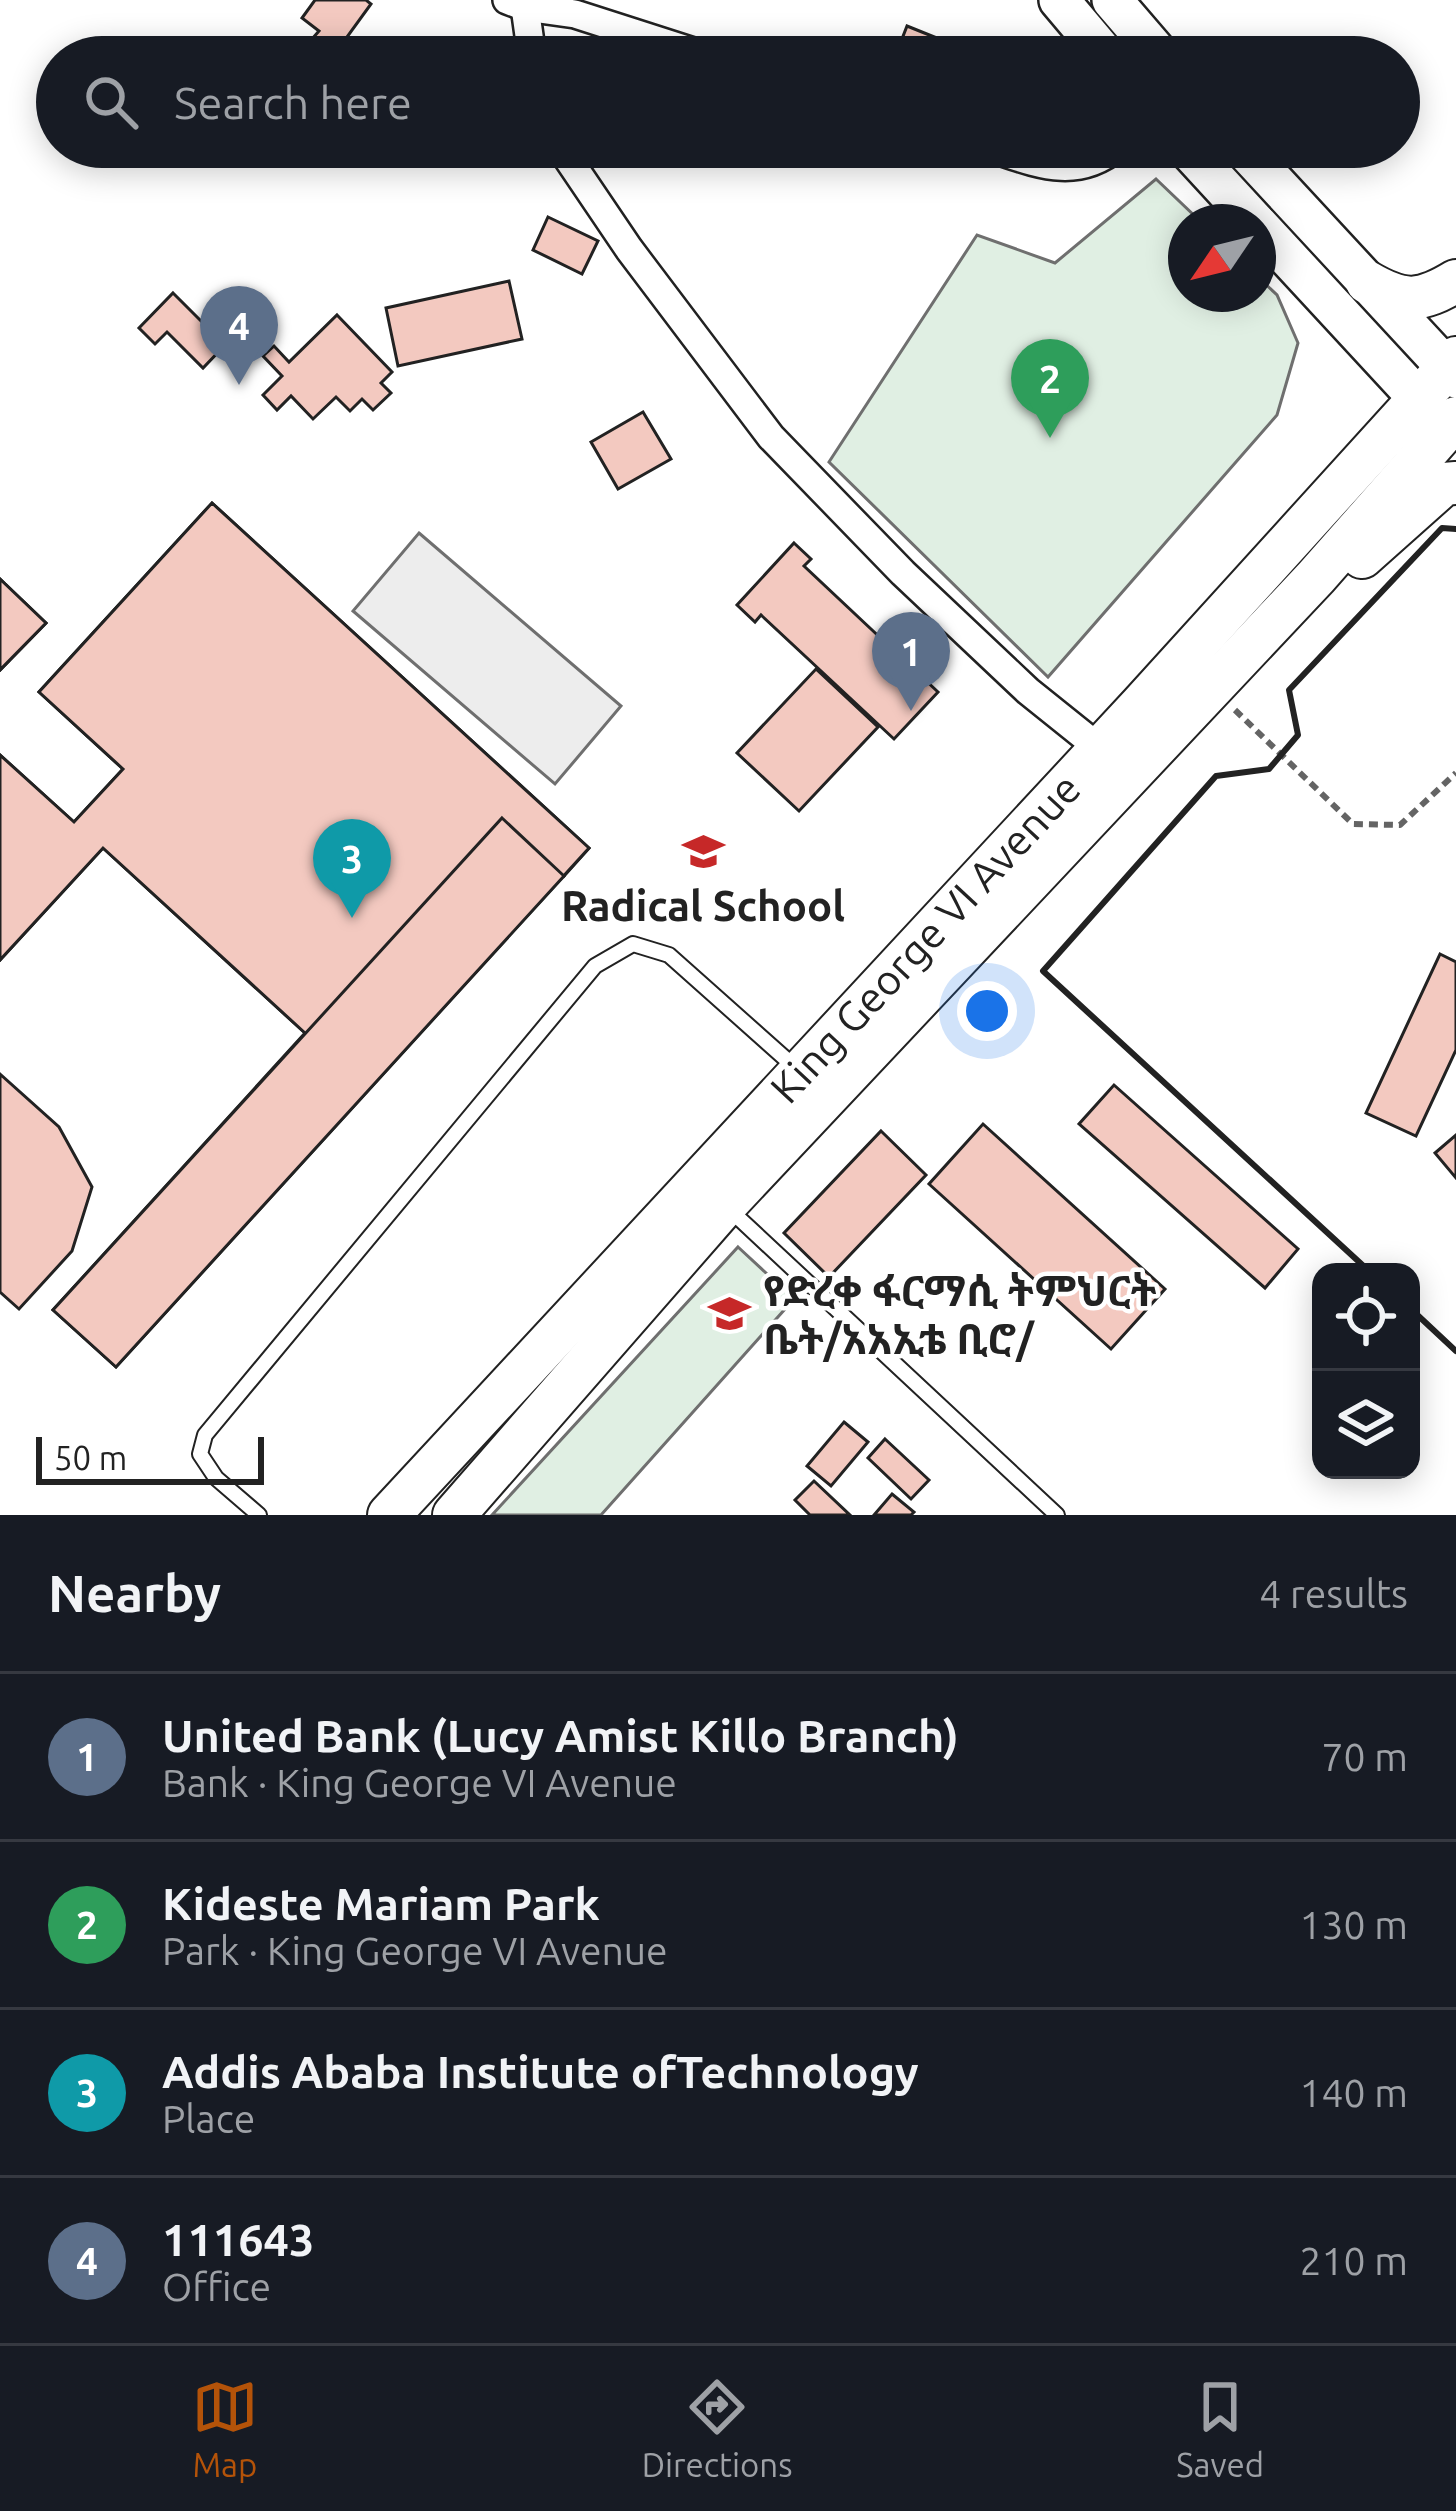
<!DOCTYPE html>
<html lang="en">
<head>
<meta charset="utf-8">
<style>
  body { margin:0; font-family:Ubuntu,"Noto Sans Ethiopic",sans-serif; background:#20242c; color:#f1f3f6 }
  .controls { position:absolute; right:36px; bottom:36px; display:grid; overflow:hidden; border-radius:24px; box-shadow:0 6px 30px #0003 }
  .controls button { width:108px; height:108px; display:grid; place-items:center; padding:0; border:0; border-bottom:3px solid #363941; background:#171b24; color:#f1f3f6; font:60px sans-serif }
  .compass { position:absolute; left:1168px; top:204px; width:108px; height:108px; border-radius:50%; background:#171b24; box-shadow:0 6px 30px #0003; rotate:235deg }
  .scale { position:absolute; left:36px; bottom:30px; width:228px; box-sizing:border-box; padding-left:12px; border:6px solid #222; border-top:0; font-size:33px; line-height:42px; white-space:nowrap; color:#222; -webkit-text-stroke:9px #fff; paint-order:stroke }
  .you { position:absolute; left:987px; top:1011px; width:42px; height:42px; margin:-30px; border:9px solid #fff; border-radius:50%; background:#1a73e8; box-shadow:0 0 0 18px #1a73e833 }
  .badge { display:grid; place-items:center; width:78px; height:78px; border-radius:50%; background:#b45309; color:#fff; font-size:39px; font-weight:700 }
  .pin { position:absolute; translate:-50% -99px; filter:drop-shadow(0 3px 6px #0008) }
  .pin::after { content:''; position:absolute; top:63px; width:42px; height:36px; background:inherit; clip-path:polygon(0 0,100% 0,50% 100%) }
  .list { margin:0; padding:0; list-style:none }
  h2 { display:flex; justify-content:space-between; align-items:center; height:156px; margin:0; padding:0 48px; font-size:51px }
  h2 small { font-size:39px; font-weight:400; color:#9ea1a6 }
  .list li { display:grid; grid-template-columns:78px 1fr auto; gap:36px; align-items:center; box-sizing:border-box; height:168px; padding:0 48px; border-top:3px solid #363941 }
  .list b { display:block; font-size:45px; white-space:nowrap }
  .list p { margin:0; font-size:39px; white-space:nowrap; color:#9ea1a6 }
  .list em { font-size:39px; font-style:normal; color:#9ea1a6 }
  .icon { flex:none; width:66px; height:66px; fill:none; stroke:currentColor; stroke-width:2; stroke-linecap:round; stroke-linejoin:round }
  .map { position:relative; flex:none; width:1456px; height:1515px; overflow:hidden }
  .search { position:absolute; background:#171b24; box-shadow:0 6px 30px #0003; left:36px; right:36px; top:36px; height:132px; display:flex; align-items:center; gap:30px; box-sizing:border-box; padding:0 42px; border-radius:66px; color:#9ea1a6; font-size:45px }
  .sheet { height:828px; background:#171b24 }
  nav { display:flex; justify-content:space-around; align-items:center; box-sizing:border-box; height:168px; border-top:3px solid #363941; background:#171b24; font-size:33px; color:#9ea1a6 }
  nav a { display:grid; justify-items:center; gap:6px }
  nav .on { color:#b45309 }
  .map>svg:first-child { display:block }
  .green { fill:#e0efe3; stroke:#6f6f6f; stroke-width:3 }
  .parking { fill:#ededed; stroke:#6f6f6f; stroke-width:3 }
  .building { fill:#f3c9c0; stroke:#222; stroke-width:3; fill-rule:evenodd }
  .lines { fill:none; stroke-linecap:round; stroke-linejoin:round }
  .service-casing { stroke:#222; stroke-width:18 }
  .minor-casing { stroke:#222; stroke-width:32 }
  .secondary-casing { stroke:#222; stroke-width:44 }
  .primary-casing { stroke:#222; stroke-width:46 }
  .path { stroke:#646464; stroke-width:6; stroke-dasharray:9 6; stroke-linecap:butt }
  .service { stroke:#fff; stroke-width:14 }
  .minor { stroke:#fff; stroke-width:27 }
  .secondary { stroke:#fff; stroke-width:39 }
  .primary { stroke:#fff; stroke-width:42 }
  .wall { stroke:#222; stroke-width:6 }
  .labels { text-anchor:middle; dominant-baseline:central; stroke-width:9; stroke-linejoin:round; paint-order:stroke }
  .poi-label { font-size:42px; font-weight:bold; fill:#222; stroke:#fff }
  .street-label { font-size:42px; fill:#222; stroke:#fff }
</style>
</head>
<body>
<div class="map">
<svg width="1456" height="1515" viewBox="0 0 1456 1515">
  <rect width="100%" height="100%" fill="#fff"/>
  <g class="green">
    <path d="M1156 179 1201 222H1186V294H1258V277L1277 295 1298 343 1277 415 1048 677 829 462 977 235 1055 263Z"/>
    <path d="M738 1247 794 1299 601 1515H492Z"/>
  </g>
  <path class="parking" d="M419 533 621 706 555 784 353 611Z"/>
  <g class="building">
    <path d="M315 0H366L371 4 334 55 312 39 319 31 302 18Z"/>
    <path d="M907 26 984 57H895Z"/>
    <path d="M548 217 598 241 582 274 533 250Z"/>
    <path d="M509 281 522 339 398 366 386 308Z"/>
    <path d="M173 293 225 345 203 368 167 332 155 344 139 328Z"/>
    <path d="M337 315 392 372 381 383 391 393 373 410 362 399 350 411 336 397 313 419 291 396 277 410 263 395 282 376 263 356 274 346 289 362Z"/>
    <path d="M643 412 671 459 618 489 591 442Z"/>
    <path d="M212 503 589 848 564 876 502 818 305 1033 103 848 0 960V755L74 822 123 769 39 692ZM272 658 473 842 361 969 156 786Z"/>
    <path d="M212 503 589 848 116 1367 53 1310 305 1033 103 848 0 960V755L74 822 123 769 39 692Z"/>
    <path d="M794 543 811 559 804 566 938 692 894 739 761 615 755 622 737 605Z"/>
    <path d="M0 579 46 623 0 670Z"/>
    <path d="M0 579 46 623 0 670Z"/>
    <path d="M816 669 878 727 799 811 737 753Z"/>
    <path d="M502 818 564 876 116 1367 53 1310Z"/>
    <path d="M1440 954 1456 962V1050L1416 1136 1366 1113Z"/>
    <path d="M0 1074 59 1127 92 1187 72 1251 19 1309 0 1292Z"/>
    <path d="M1114 1085 1298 1249 1265 1288 1079 1124Z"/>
    <path d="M983 1124 1165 1289 1111 1349 929 1184Z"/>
    <path d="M881 1131 926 1175 829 1277 784 1233Z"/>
    <path d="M1456 1135V1178L1435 1153Z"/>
    <path d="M844 1422 868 1442 831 1486 807 1466Z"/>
    <path d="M885 1439 929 1480 911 1499 868 1458Z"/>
    <path d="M814 1481 850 1515H810L795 1500Z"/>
    <path d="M892 1494 914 1512 911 1515H874Z"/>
  </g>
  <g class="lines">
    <defs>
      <g id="service">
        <path d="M729 1209 1057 1515"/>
        <path d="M259 1515 216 1478 200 1454 205 1435 595 966 633 944 669 955 797 1069"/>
      </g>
      <g id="minor">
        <path d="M507 0 525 7 575 14 709 57"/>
        <path d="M525 7 532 57"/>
        <path d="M560 147 629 249 771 437 903 573 1028 691 1109 756"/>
        <path d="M987 147C1034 162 1075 182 1117 147"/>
      </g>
      <g id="secondary">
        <path d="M1059 0 1107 57"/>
        <path d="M1112 0 1161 57"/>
        <path d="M1186 147 1255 222"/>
        <path d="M1242 147 1456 378"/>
        <path d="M1258 225 1441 423"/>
      </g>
      <g id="primary">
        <path d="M1367 282C1403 303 1420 303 1456 281"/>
        <path d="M1362 557 1444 484 1456 483"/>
        <path d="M389 1515 1141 705 1456 358"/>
        <path d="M454 1515 725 1205 1316 577 1456 418"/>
      </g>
    </defs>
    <use href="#service" class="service-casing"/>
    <use href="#minor" class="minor-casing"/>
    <use href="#secondary" class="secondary-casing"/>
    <use href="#primary" class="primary-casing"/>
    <path class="path" d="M1235 710 1353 824 1400 825 1456 773"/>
    <use href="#service" class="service"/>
    <use href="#minor" class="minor"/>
    <use href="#secondary" class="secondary"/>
    <use href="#primary" class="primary"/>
    <g class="wall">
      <path d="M1370 1272 1043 971 1216 776 1269 769 1298 735 1289 690 1442 528 1456 529"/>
      <path d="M1411 1309 1456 1351"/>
    </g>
  </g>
  <defs>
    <symbol id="school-bare" viewBox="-9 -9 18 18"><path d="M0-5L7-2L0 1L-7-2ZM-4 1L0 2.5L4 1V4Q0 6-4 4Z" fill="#c62828" stroke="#fff" stroke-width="2.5" paint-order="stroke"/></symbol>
    <symbol id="university-bare" viewBox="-9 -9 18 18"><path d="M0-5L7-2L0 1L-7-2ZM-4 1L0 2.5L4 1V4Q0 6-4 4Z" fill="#c62828" stroke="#fff" stroke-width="2.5" paint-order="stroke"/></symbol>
  </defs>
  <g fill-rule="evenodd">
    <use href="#school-bare" x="674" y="822" width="59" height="59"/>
    <use href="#university-bare" x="700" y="1284" width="59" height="59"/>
  </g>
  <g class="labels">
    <g class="poi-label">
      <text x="703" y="905">Radical School</text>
      <text x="763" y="1290" text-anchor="start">የድረቀ ፋርማሲ ትምህርት<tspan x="763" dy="48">ቤት/አአኢቴ ቢሮ/</tspan></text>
    </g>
    <g class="street-label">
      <text transform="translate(925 938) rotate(-47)">King George VI Avenue</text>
    </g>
  </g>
</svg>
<div class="controls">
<button><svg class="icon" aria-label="locate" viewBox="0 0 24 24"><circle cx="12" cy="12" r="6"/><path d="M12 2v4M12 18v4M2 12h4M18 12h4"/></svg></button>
<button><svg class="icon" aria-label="layers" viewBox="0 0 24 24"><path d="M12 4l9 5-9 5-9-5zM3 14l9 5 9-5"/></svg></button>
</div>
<svg class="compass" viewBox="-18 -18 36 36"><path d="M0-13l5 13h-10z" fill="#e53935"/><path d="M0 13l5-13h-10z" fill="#9ea1a6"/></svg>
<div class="scale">50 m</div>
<div class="you"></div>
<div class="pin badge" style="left:911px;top:711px;background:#5c6f8a">1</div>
<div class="pin badge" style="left:1050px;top:438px;background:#2e9e5b">2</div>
<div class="pin badge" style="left:352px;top:918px;background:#0f9aa8">3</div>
<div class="pin badge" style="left:239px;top:385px;background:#5c6f8a">4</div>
<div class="search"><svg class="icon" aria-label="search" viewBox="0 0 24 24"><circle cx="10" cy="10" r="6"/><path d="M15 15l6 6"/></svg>Search here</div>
</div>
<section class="sheet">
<h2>Nearby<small>4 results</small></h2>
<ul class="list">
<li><span class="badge" style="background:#5c6f8a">1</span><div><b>United Bank (Lucy Amist Killo Branch)</b><p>Bank · King George VI Avenue</p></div><em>70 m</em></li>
<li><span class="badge" style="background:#2e9e5b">2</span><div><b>Kideste Mariam Park</b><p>Park · King George VI Avenue</p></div><em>130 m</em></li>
<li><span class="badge" style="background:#0f9aa8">3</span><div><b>Addis Ababa Institute ofTechnology</b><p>Place</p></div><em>140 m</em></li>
<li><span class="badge" style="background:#5c6f8a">4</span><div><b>111643</b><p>Office</p></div><em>210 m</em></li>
</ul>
</section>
<nav>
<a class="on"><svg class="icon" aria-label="map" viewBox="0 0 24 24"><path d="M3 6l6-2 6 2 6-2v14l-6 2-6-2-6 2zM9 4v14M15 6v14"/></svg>Map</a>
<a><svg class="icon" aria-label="directions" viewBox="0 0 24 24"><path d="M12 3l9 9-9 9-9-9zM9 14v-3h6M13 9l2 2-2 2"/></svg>Directions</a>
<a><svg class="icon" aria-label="saved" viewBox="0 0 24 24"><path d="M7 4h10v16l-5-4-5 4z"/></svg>Saved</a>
</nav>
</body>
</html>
